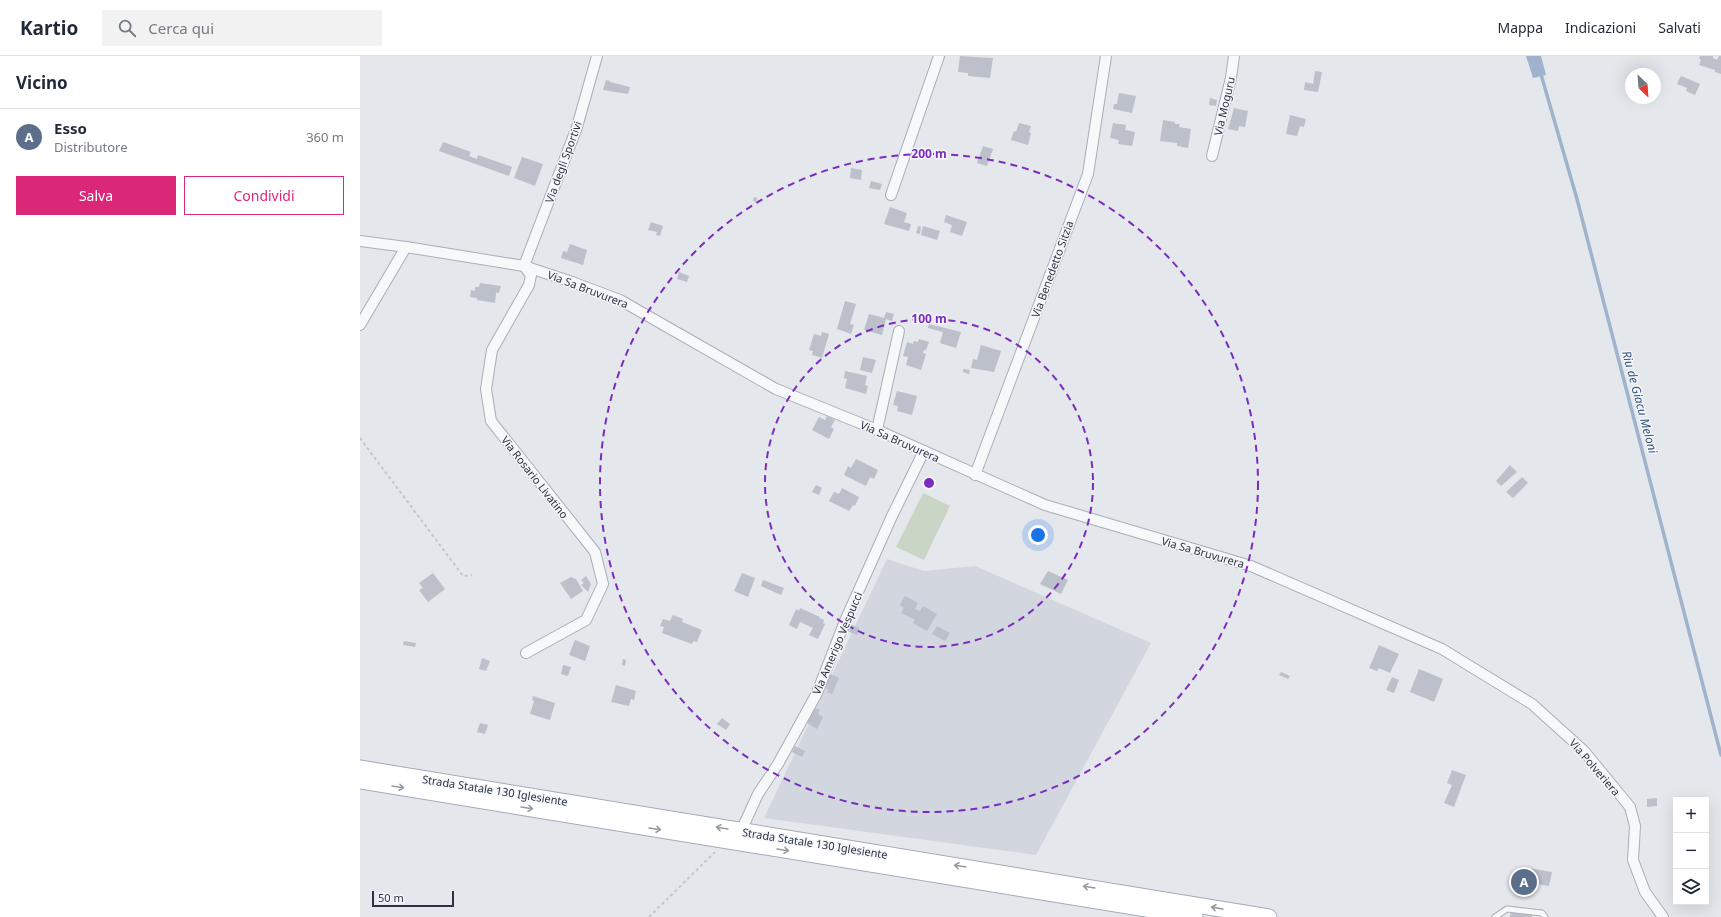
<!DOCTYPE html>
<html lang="it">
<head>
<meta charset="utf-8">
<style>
  body { margin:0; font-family:"Noto Sans",sans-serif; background:#f2f2f3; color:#1f2937 }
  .controls { position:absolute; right:12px; bottom:12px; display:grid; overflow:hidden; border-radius:0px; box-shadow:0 4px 16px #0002 }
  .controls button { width:36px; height:36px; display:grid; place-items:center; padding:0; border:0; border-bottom:1px solid #e0e1e3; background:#fff; color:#1f2937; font:20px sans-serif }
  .compass { position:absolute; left:1265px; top:12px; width:36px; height:36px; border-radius:50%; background:#fff; box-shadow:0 4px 16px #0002; rotate:155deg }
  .scale { position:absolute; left:12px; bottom:10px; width:82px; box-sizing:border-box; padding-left:4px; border:2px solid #2b3445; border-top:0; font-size:11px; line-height:14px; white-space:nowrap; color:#2b3445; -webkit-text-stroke:3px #f4f6f9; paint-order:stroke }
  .you { position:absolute; left:678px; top:479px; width:14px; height:14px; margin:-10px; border:3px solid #fff; border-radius:50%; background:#1a73e8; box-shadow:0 0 0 6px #1a73e833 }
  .badge { display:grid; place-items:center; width:26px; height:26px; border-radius:50%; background:#db2777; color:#fff; font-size:13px; font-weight:700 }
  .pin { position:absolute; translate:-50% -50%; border:2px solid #fff; box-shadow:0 1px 4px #0006 }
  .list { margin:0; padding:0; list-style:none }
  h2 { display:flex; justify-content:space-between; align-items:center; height:52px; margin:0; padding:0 16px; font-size:17px }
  h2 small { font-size:13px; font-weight:400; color:#747a83 }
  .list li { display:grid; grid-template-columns:26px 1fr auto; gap:12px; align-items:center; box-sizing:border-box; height:56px; padding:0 16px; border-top:1px solid #e0e1e3 }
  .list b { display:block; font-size:15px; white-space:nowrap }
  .list p { margin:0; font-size:13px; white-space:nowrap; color:#747a83 }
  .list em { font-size:13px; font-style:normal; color:#747a83 }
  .actions { display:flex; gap:8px; padding:12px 16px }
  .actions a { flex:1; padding:9px 0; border:1px solid #db2777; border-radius:0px; text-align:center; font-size:14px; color:#db2777 }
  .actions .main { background:#db2777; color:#fff }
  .icon { flex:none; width:22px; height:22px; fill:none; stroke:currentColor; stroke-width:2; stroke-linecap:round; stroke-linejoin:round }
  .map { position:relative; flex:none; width:1361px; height:861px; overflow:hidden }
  header { display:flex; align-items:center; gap:24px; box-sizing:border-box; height:56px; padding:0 20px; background:#fff; border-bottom:1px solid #e0e1e3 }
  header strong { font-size:19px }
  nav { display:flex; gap:22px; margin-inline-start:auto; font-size:14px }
  .search { width:280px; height:36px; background:#f2f2f3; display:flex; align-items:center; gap:10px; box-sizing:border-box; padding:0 14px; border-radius:0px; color:#747a83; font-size:15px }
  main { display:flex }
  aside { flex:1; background:#fff }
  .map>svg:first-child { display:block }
  .built { fill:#d2d6de }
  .green { fill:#c9d6c5 }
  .water { fill:#9fb4cc }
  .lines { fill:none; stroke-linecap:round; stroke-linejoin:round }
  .stream { stroke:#9fb4cc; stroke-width:3.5 }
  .building { fill:#bbc0ca }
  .service-casing { stroke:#a9aeb7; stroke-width:7 }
  .minor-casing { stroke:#a9aeb7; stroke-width:12 }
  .primary-casing { stroke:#a3abb8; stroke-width:17 }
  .path { stroke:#c2c5cb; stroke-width:2; stroke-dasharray:3 3; stroke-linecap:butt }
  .service { stroke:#f7f8fa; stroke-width:5 }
  .minor { stroke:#f7f8fa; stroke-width:10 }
  .primary { stroke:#fff; stroke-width:15 }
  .oneway { stroke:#959aa2 }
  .ring { fill:none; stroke:#7b2cbf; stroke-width:2; stroke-dasharray:7 5 }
  .labels { text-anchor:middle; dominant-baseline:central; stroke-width:3; stroke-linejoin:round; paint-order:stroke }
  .street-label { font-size:11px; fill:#2b3445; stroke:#f4f6f9 }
  .water-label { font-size:12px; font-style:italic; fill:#34527a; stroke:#f4f6f9 }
  .centre { fill:#7b2cbf; stroke:#f4f6f9; stroke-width:2 }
  .ring-label { font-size:12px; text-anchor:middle; font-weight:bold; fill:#7b2cbf; stroke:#f4f6f9; stroke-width:3; stroke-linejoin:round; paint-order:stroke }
</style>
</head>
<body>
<header>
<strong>Kartio</strong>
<div class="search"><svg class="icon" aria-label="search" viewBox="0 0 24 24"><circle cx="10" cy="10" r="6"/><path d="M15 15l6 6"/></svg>Cerca qui</div>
<nav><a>Mappa</a><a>Indicazioni</a><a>Salvati</a></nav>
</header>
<main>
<aside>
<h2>Vicino<small></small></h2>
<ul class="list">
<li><span class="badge" style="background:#5c6f8a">A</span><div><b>Esso</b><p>Distributore</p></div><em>360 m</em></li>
</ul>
<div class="actions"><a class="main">Salva</a><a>Condividi</a></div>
</aside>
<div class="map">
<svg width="1361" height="861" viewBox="0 0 1361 861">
  <rect width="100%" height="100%" fill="#e4e7ec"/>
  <path class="built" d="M527 503 564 515 615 510 791 587 676 799 404 762Z"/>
  <path class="green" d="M563 437 590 450 564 504 536 491Z"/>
  <path class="water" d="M1166 0H1181L1186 19 1173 22Z"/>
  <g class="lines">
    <path class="stream" d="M1180 15 1217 143 1361 699"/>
  </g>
  <g class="building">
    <path d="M600 0 633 2 630 22 608 20V17L598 16Z"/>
    <path d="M1340 0H1353V2L1357 4 1359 0H1361V18L1355 16V14L1339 9 1341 4 1339 2Z"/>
    <path d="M955 15 962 16 958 36 944 34 945 26 953 28Z"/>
    <path d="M1321 20 1340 28 1335 39 1326 35 1327 32 1317 28Z"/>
    <path d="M246 24 250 25V26L270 31 268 38 243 34Z"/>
    <path d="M759 37 776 40 772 57 753 53 754 48H757Z"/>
    <path d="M850 42 857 44 856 50 849 49Z"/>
    <path d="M874 52 888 55 885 71 879 70 878 75 868 73Z"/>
    <path d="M930 59 946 63 944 71 940 70 937 80 926 78Z"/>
    <path d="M803 64 815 66V68H820L819 71 831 73 828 92 817 90V87L800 85Z"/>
    <path d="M659 67 671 70 669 76 671 77 668 89 651 84 654 75 656 76Z"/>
    <path d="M753 67 766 69 765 74 775 76 772 90 758 88 759 84 750 82Z"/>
    <path d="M83 86 111 96 109 100 117 103 118 99 152 111 149 120 79 95Z"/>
    <path d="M623 90 633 93 627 110 617 107Z"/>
    <path d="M162 101 183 108 175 130 154 122Z"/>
    <path d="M491 112 502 114 501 124 490 122Z"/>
    <path d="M511 125 522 128 520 134 509 132Z"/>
    <path d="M394 141 397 142 396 146 393 145Z"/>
    <path d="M530 151 547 157 544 166 551 168 549 175 524 168Z"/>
    <path d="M586 159 607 166 602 180 590 176 592 169 584 166Z"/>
    <path d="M291 166 303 170 300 180 296 179 297 176 288 174Z"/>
    <path d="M558 170 561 171 560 178 556 177Z"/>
    <path d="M563 170 580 175 577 184 561 179Z"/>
    <path d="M210 188 227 194 223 209 201 202 203 195 207 196Z"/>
    <path d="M319 216 329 220 327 226 317 223Z"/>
    <path d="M120 227 141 230 139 237H136L135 247 117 244V242L110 241 111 234 115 235V231H119Z"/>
    <path d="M485 245 496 248 490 268 494 269 491 278 477 273Z"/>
    <path d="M526 256 534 258 532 265 526 263 522 279 504 274 509 258 524 262Z"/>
    <path d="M569 268 601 276 596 292 580 287 583 276 568 272Z"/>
    <path d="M462 276 469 278 462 302 452 299 453 295 449 294 454 278 461 280Z"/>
    <path d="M559 283 569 286 566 294H564L563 297 566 298 561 314 546 309 548 301 543 300 547 286 553 288 554 285 558 286Z"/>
    <path d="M621 289 641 295 634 316 611 312 613 303 617 304Z"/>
    <path d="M503 301 516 304 512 317 500 314Z"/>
    <path d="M603 313 610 314 609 318 603 316Z"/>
    <path d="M485 315 507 320 505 329 508 330 506 338 485 332 487 323 484 322Z"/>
    <path d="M537 335 557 340 552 359 537 355 538 350 533 349Z"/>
    <path d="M467 360 475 364 471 371 474 373 469 383 452 374 459 361 465 364Z"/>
    <path d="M496 403 518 414 514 423 510 421 506 430 484 419 488 410 491 412Z"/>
    <path d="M1150 409 1157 416 1141 430 1136 425Z"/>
    <path d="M1162 421 1168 427 1153 442 1146 436Z"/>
    <path d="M456 429 462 432 459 439 452 436Z"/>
    <path d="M482 432 499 441 495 450 493 449 489 455 469 445 474 436 479 438Z"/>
    <path d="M688 515 708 524 701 538 680 528Z"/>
    <path d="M73 517 85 533 68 546 59 534 63 532 59 527Z"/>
    <path d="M382 517 395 522 388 541 374 535Z"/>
    <path d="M226 520 231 528 228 536 221 529 224 527 221 524Z"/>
    <path d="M211 521 216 523 223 535 211 543 200 527Z"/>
    <path d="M403 524 424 532 421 539 401 530Z"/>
    <path d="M545 540 558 547 555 553 560 555 563 550 577 558 567 575 553 567 555 564 541 557 544 552 540 549Z"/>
    <path d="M440 552 460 561 459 562 464 564 463 567 465 568 458 583 449 579 453 572 440 566 437 573 429 569 436 553 439 555Z"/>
    <path d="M313 559 323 563 322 566 342 574 337 586 333 585 332 588 302 577 304 571 300 570 303 563 310 565Z"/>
    <path d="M490 568 499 572 497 579 487 575Z"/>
    <path d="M577 570 590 577 585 585 572 578Z"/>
    <path d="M215 584 230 590 225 605 209 599Z"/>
    <path d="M44 585 56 587 55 591 43 589Z"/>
    <path d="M1019 589 1039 598 1030 617 1019 612 1017 615 1009 612Z"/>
    <path d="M122 602 130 605 126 615 119 613Z"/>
    <path d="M263 603 266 604 265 610 262 609Z"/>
    <path d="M203 609 211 611 208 620 201 618Z"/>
    <path d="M1059 613 1083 623 1074 646 1050 636Z"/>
    <path d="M921 616 930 620 928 623 919 619Z"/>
    <path d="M470 618 479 622 472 638 467 636 469 634 465 632Z"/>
    <path d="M1032 621 1039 624 1034 637 1026 634Z"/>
    <path d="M256 629 276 635 274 644 271 643 269 650 251 646Z"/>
    <path d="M173 640 195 647 190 664 170 658 174 645 172 644Z"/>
    <path d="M455 652 460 654 458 658 463 661 457 673 447 667Z"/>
    <path d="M362 662 370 668 366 674 357 668Z"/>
    <path d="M120 667 128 669 125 678 117 676Z"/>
    <path d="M435 690 445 695 442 701 432 696Z"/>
    <path d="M1092 714 1106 719 1094 751 1084 747 1092 729 1087 727Z"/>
    <path d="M1297 742V750L1287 751V743Z"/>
    <path d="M1162 811 1192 816 1189 830 1159 825Z"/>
    <path d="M1152 850 1173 853 1172 861H1150Z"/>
  </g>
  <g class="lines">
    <defs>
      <path id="service" d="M1135 861 1147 853 1182 857 1185 861"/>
      <g id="minor">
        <path d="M852 100 871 22 874 0"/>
        <path d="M531 139 579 0"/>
        <path d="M0 185 46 191 164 210 212 226 260 244 416 333 517 374 685 449 891 510 1082 593 1172 648 1224 695 1270 751 1275 770 1273 804 1285 836 1303 861"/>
        <path d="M0 269 46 191"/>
        <path d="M517 374 539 275"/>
        <path d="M615 419 728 118 746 0"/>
        <path d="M166 597 226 564 243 528 235 496 131 365 126 333 132 294 169 229 171 219 164 210 217 71 237 0"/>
        <path d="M381 775 398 738 418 708 457 637 485 565 532 460 564 395"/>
      </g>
      <g id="primary">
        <path d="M0 712 909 861"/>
        <path d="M0 725 835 861"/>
      </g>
    </defs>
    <use href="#service" class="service-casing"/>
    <use href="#minor" class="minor-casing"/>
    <use href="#primary" class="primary-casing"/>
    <g class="path">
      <path d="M0 382 103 520 112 519"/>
      <path d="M289 861 355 796"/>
    </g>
    <use href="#service" class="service"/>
    <use href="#minor" class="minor"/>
    <use href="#primary" class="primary"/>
  </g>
  <defs><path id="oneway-shaft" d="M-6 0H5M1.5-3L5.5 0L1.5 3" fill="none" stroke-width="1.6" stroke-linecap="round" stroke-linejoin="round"/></defs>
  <g class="oneway">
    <use href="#oneway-shaft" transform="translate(38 731) rotate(9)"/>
    <use href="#oneway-shaft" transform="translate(167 752) rotate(9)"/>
    <use href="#oneway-shaft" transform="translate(362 772) rotate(-171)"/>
    <use href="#oneway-shaft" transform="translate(295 773) rotate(9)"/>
    <use href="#oneway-shaft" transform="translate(423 794) rotate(9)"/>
    <use href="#oneway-shaft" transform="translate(600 810) rotate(-171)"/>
    <use href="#oneway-shaft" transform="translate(729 831) rotate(-171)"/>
    <use href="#oneway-shaft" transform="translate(857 852) rotate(-170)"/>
  </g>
  <g class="ring">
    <circle cx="569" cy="427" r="164"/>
    <circle cx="569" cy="427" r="329"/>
  </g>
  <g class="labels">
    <g class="street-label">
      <text transform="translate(864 50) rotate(-77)">Via Moguru</text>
      <text transform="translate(203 106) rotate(-70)">Via degli Sportivi</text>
      <text transform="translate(692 213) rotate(-70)">Via Benedetto Sitzia</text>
      <text transform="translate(228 233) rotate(21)">Via Sa Bruvurera</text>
      <text transform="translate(540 385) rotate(24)">Via Sa Bruvurera</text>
      <text transform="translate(175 421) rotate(52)">Via Rosario Livatino</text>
      <text transform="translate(843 496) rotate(16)">Via Sa Bruvurera</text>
      <text transform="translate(477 587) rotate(-67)">Via Amerigo Vespucci</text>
      <text transform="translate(1235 711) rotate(49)">Via Polveriera</text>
      <text transform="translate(135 734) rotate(9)">Strada Statale 130 Iglesiente</text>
      <text transform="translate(455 787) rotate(9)">Strada Statale 130 Iglesiente</text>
    </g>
    <g class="water-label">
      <text transform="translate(1280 346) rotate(75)">Riu de Giacu Meloni</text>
    </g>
  </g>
  <circle cx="569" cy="427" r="6" class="centre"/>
  <g class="ring-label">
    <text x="569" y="102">200 m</text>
    <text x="569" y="267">100 m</text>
  </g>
</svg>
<div class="controls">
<button>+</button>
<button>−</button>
<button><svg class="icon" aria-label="layers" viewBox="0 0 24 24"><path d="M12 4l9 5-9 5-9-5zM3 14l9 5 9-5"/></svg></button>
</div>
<svg class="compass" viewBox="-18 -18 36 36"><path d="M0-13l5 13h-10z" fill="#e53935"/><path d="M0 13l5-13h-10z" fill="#747a83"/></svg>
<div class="scale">50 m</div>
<div class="you"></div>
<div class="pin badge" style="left:1164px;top:826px;background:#5c6f8a">A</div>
</div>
</main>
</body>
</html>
